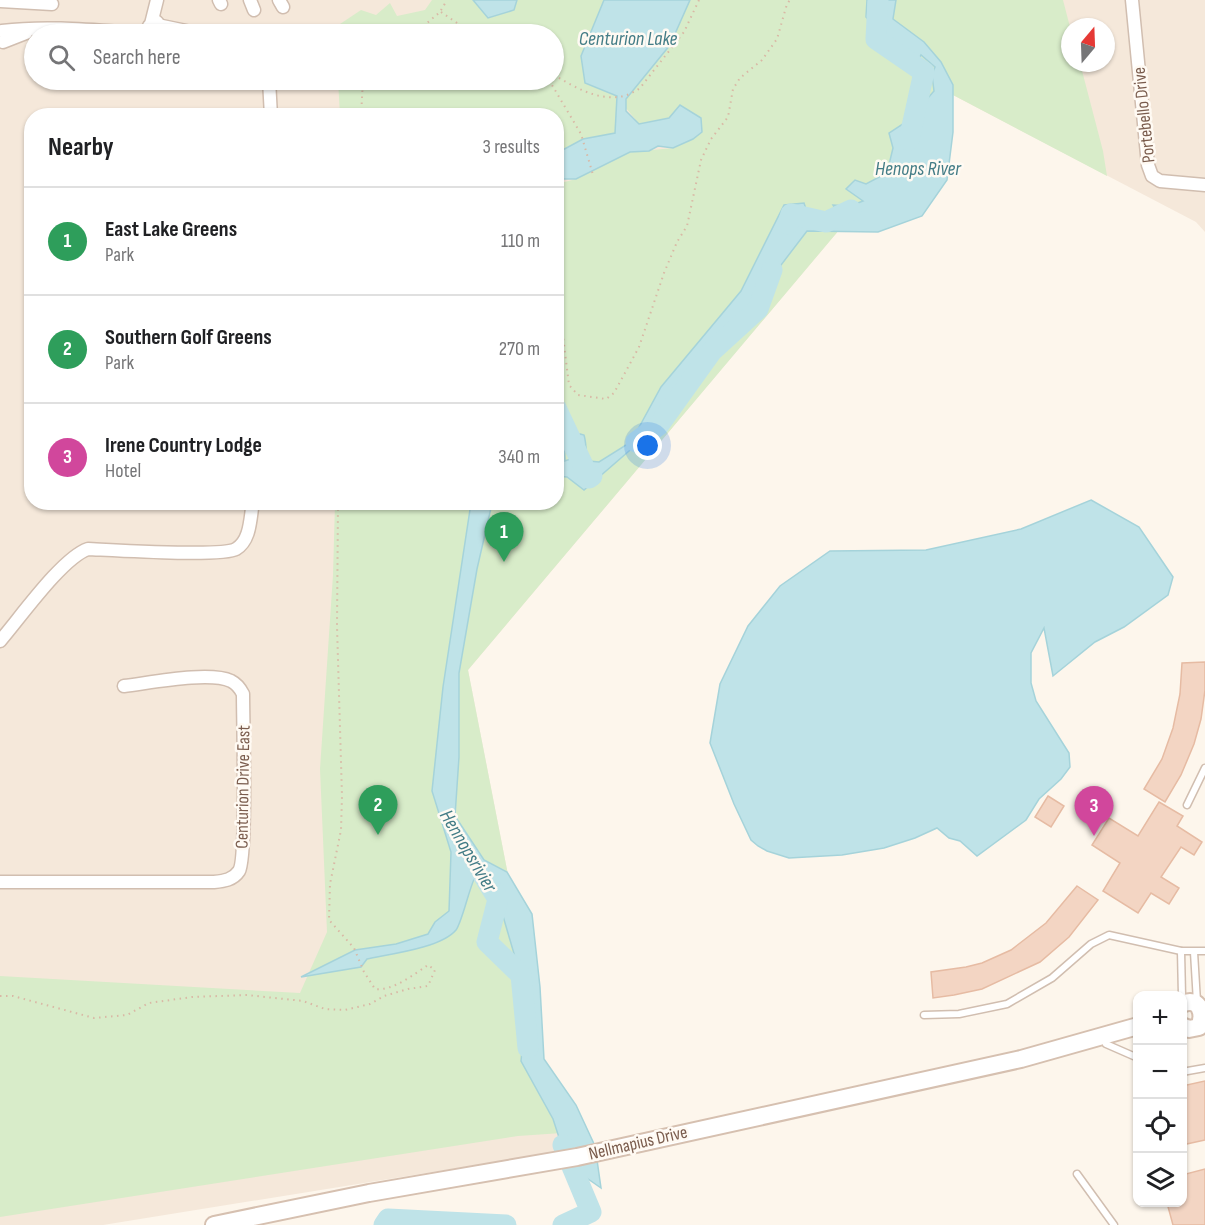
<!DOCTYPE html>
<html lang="en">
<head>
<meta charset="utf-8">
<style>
  body { margin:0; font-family:"Sofia Sans Condensed",sans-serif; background:#f6f6f6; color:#202124 }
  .controls { position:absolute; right:18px; bottom:18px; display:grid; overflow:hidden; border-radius:12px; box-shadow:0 2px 4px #0004 }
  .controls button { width:54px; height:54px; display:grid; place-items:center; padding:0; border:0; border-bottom:2px solid #e0e0e0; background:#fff; color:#202124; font:30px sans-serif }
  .compass { position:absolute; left:1061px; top:18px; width:54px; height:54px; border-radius:50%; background:#fff; box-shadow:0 2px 4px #0004; rotate:19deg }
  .you { position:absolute; left:648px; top:446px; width:21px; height:21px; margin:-15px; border:4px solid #fff; border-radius:50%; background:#1a73e8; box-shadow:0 0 0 9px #1a73e833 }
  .badge { display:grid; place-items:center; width:39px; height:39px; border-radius:50%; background:#7c3aed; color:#fff; font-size:20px; font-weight:700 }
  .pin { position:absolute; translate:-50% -50px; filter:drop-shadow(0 2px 3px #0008) }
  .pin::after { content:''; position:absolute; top:32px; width:21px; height:18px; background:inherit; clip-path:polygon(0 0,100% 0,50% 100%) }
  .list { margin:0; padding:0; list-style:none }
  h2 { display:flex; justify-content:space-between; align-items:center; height:78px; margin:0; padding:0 24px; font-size:26px }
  h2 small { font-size:20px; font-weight:400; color:#757577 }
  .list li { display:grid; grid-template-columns:39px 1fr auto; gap:18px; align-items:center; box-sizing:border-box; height:108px; padding:0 24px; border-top:2px solid #e0e0e0 }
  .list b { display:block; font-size:22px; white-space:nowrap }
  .list p { margin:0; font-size:20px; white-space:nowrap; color:#757577 }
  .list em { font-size:20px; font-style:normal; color:#757577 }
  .icon { flex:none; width:33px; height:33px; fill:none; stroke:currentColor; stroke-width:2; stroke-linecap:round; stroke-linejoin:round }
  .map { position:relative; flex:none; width:1205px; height:1225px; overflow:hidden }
  .search { position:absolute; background:#fff; box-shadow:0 2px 4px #0004; left:24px; top:24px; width:540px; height:66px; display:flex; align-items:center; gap:15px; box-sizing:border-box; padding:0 21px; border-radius:33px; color:#757577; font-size:22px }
  .panel { position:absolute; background:#fff; box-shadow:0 2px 4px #0004; left:24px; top:108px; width:540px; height:402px; border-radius:24px }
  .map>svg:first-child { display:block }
  .residential { fill:#f5e8da; fill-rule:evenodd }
  .green { fill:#d8ecc9 }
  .water { fill:#bfe3e8; stroke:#a5d3da; stroke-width:1.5 }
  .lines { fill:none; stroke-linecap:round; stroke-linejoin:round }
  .river { stroke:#bfe3e8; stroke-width:21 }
  .building { fill:#f3d5c3; stroke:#e6bba3; stroke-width:1.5 }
  .lane-casing { stroke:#d1beb0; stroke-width:9 }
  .street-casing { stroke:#d1beb0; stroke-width:15 }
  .secondary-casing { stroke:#d6c0b0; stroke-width:20 }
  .path { stroke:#d9b8a5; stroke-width:2; stroke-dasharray:1.5 4.5; stroke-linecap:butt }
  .lane { stroke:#fff; stroke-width:6 }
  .street { stroke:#fff; stroke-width:12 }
  .secondary { stroke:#fff; stroke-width:16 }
  .labels { text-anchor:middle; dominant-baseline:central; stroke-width:5; stroke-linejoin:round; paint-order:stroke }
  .street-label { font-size:18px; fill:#7a5c4d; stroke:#fffaf3 }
  .water-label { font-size:20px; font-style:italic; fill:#437c86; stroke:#fffaf3 }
</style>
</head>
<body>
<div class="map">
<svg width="1205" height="1225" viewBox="0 0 1205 1225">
  <rect width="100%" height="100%" fill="#fdf6ec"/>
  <path class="residential" d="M0 0H1205V232L1196 222 953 95 468 670 562 1151 103 1225H0ZM1070 27H1106V63H1070ZM34 34H554V80H34ZM32 116H556V502H32Z"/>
  <path class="green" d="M432 0H473L489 18 514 10 517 0H604L581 56 670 45 690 0H1063L1070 27V63H1080L1103 151 1107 176 953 95 468 670 544 1059 562 1133 518 1136 0 1217V976L300 993 327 932 320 769 333 575 335 503 556 502 557 184 576 179 630 152 674 148 693 139 691 113 639 124 617 97 615 134 583 139 557 153 556 116 340 115 338 80H554V34H335L334 28 361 10 376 15 390 3 397 16 425 10Z"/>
  <g class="water">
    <path d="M473 0H517L514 10 488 18Z"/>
    <path d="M604 0H690L670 45 626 99V111L639 124 669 118 680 105 701 118 702 132 693 139 673 148 658 146 649 151 630 152 576 179H560L557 181V153L583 139 615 133 617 96 585 83 581 56Z"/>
    <path d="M867 0H896L893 19 924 42 941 62 953 85V132L947 180 922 216 878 232 807 231 781 265 773 287 748 312 689 383 659 425 584 490 567 477 557 476V400L561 410 571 422 560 427 564 434 565 461 579 456 583 449 577 441 580 434 584 435C587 445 585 453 589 461L599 462 631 442 661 387 741 291 784 205 804 203 809 218 826 222 836 210 833 205 850 206 863 201 846 189 855 180 866 184 887 173 893 148 889 133 909 120 934 91 932 75 935 67 921 55 918 61 887 41 866 17Z"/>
    <path d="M1091 500 1139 527 1173 577 1168 595 1124 627 1095 642 1053 676 1044 628 1031 653V683L1036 701 1069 753 1070 767 1061 779 1039 799 1026 820 977 856 960 841 949 838 937 828 915 838 884 848 842 855 789 858 767 851 758 846 751 840 734 804 710 743 720 684 748 626 780 586 830 551 926 550 1021 529Z"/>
    <path d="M471 503H490L491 508 477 569 459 673V757L455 816 484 860 507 872 532 914 540 987 544 1059 576 1105 595 1146 601 1188 568 1165 553 1119 521 1061 525 1020 522 981 498 899 475 877C469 889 462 922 456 930 441 948 390 954 367 959L361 967 301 977 355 950 396 944 428 934 435 922 449 911 451 852 432 791 443 687Z"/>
  </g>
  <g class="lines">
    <g class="river">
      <path d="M878 0 876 39 924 72 909 140"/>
      <path d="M788 224 791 214 826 222 851 210"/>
      <path d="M556 408 589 478 592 476"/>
      <path d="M636 442 659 425 712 351 758 309 772 270"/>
      <path d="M483 875 498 899 487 942 521 975 528 1048"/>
      <path d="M384 1225 388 1219 506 1225"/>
      <path d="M563 1225 591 1212 563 1145"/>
    </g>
  </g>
  <g class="building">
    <path d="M1205 662V690L1201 719 1194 744 1181 775 1165 802 1144 789 1162 759 1173 728 1180 694 1182 663Z"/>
    <path d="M1048 796 1064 806 1051 827 1035 817Z"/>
    <path d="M1159 802 1183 816 1177 826 1202 842 1194 855 1181 847 1161 877 1179 888 1169 904 1151 893 1138 913 1103 891 1120 863 1092 845 1109 818 1138 836Z"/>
    <path d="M1077 886 1098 900 1069 937 1040 962 982 989 954 995 933 998 931 972 966 967 982 963 1011 950 1046 923Z"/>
    <path d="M1205 1081V1140L1182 1145V1086Z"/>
    <path d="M1205 1169V1225H1173L1167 1203H1182V1175Z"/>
  </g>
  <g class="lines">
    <defs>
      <g id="lane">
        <path d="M1187 805 1205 768"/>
        <path d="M1181 951 1182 996"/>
        <path d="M1194 952 1197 1002"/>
        <path d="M924 1015 959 1014 1007 1004 1052 978 1091 944 1109 935 1181 951H1205"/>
        <path d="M1106 1044 1138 1058"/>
        <path d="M1182 1072 1205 1068"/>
        <path d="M1077 1174 1114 1225"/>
      </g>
      <g id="street">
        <path d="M219 0 221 4"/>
        <path d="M250 0 254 10"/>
        <path d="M279 0 283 7"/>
        <path d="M1132 0 1148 165 1152 176 1160 181 1205 185"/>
        <path d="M0 1 52 4"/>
        <path d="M151 24 157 0"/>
        <path d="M162 26 191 32 239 34"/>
        <path d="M2 31C50 25 100 31 147 34"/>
        <path d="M151 34 148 29 149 26 157 22 162 29 160 34"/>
        <path d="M3 42 26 33"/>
        <path d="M269 80 271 116"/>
        <path d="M0 641C20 618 62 558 88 549 111 550 222 557 236 549 251 540 250 518 253 502"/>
        <path d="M0 882H214C224 881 233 880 239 871 247 859 243 719 243 694 240 688 237 684 231 681 209 671 150 683 124 686"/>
      </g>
      <g id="secondary">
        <path d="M1182 1004C1199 996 1205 1013 1199 1027L1189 1029 1182 1026"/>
        <path d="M214 1225 369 1193 577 1157 1021 1059 1138 1026"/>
      </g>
    </defs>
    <use href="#lane" class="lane-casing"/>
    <use href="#street" class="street-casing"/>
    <use href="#secondary" class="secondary-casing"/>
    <g class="path">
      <path d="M441 12 473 34"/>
      <path d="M414 34 440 12 447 0"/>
      <path d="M554 75C579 90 612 109 640 88L684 32 699 0"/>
      <path d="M549 80 581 134 593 175"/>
      <path d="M361 116 363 80"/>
      <path d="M556 250 562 269V328L569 385 578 395 606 399 614 393 639 347 664 273 677 242 687 226 701 160 711 139 728 117 733 89 740 78 762 60 777 39 787 4 790 0"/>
      <path d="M0 996H13L94 1018 127 1015 149 1003 192 997 247 995 303 1001 325 1009 345 1010 370 1004 384 996 408 989 428 986 435 970 428 965C413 975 393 991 375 989L364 972 354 948 329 920 330 884 341 830 342 796 337 626 338 502"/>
    </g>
    <use href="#lane" class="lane"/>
    <use href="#street" class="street"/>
    <use href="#secondary" class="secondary"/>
  </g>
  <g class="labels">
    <g class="street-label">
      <text transform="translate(1144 115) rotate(-96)">Portebello Drive</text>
      <text transform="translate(243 787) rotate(-89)">Centurion Drive East</text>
      <text transform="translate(638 1143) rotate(-13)">Nellmapius Drive</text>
    </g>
    <g class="water-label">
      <text x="628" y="39">Centurion Lake</text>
      <text x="918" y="169">Henops River</text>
      <text transform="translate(468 851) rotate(59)">Hennopsrivier</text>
    </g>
  </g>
</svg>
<div class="controls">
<button>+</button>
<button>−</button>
<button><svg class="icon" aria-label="locate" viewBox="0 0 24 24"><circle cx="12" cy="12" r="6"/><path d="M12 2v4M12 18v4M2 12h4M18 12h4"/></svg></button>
<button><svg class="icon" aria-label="layers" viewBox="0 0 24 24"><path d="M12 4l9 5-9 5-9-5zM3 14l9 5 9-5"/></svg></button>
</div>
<svg class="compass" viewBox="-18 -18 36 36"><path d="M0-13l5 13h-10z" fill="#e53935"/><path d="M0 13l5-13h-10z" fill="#757577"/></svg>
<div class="you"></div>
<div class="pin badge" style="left:504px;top:562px;background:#2e9e5b">1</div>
<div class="pin badge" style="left:378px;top:835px;background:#2e9e5b">2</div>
<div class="pin badge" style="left:1094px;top:836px;background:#d1479c">3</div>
<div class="search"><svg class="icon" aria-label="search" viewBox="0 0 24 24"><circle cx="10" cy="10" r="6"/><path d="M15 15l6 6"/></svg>Search here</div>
<section class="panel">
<h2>Nearby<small>3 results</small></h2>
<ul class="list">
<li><span class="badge" style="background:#2e9e5b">1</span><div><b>East Lake Greens</b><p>Park</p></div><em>110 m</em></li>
<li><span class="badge" style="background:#2e9e5b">2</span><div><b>Southern Golf Greens</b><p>Park</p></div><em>270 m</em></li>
<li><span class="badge" style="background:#d1479c">3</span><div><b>Irene Country Lodge</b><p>Hotel</p></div><em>340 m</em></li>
</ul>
</section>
</div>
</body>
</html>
